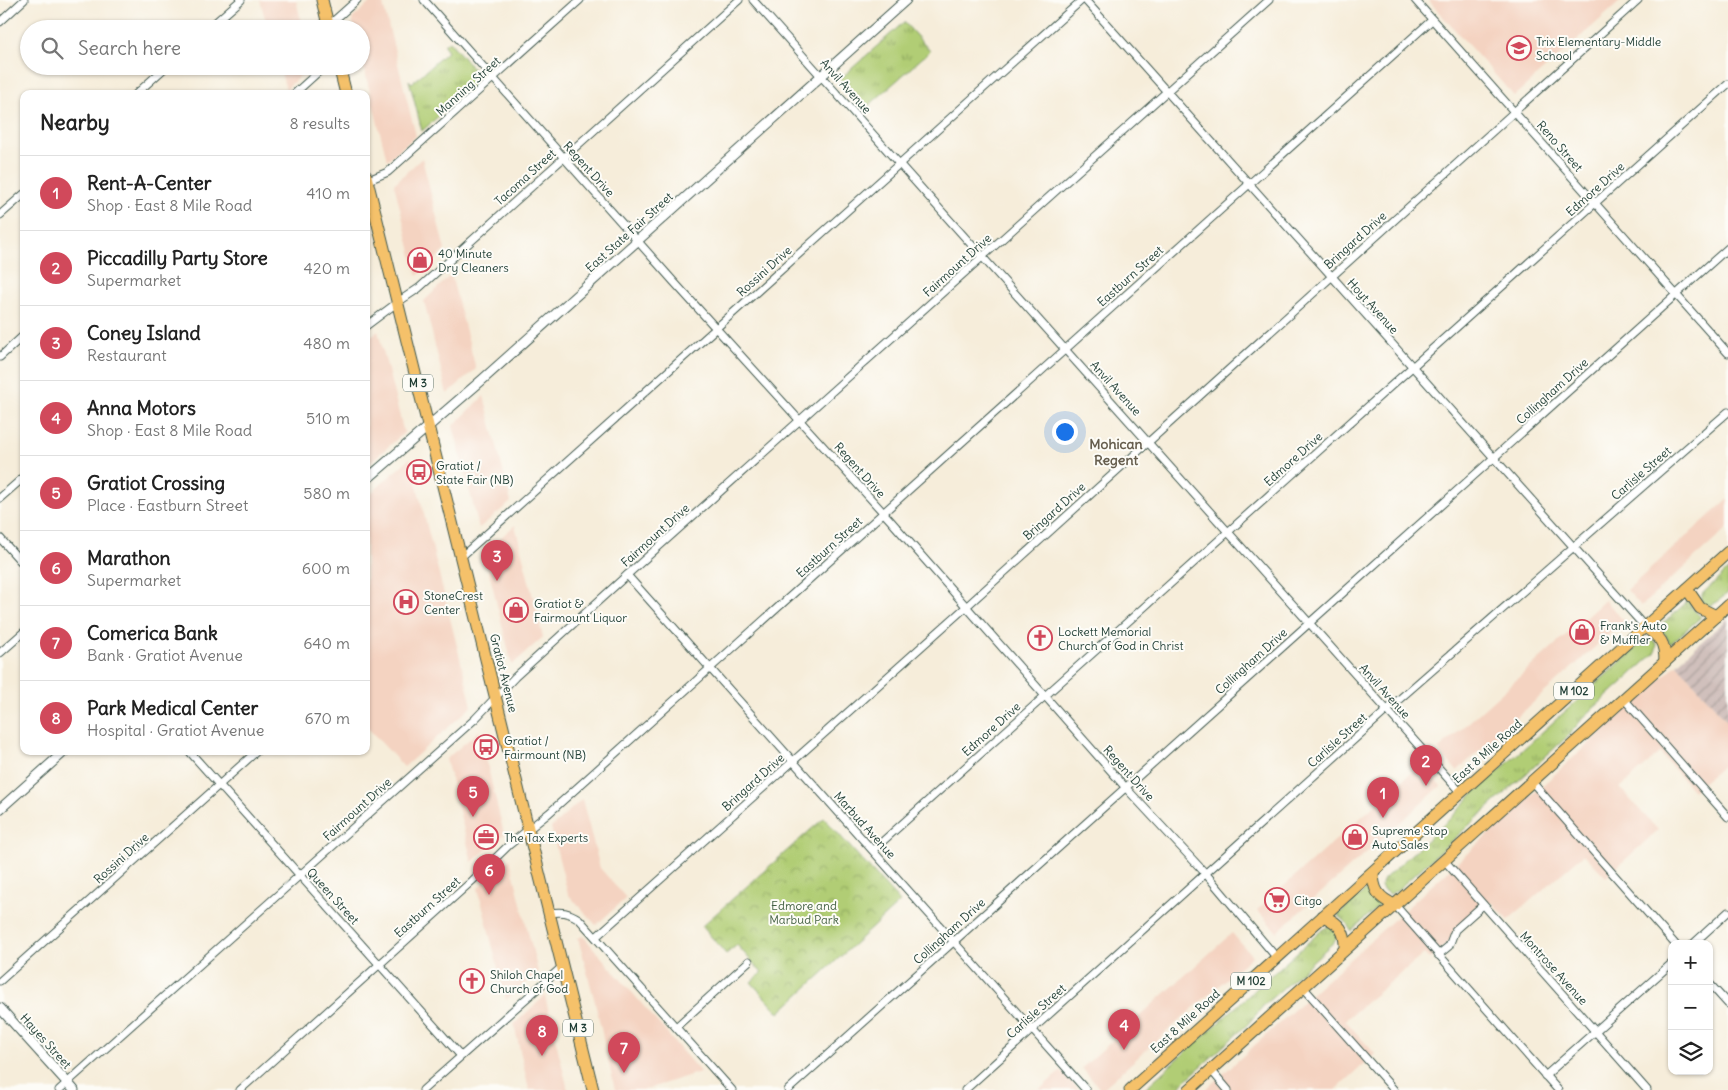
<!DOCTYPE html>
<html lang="en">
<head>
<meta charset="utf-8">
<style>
  body { margin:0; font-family:Delius,sans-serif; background:#f2f2f2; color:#222 }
  .controls { position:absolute; right:15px; bottom:15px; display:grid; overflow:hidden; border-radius:10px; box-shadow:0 1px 4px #0004 }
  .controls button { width:45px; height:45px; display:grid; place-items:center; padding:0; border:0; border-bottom:1px solid #e0e0e0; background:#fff; color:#222; font:25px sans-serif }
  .you { position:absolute; left:1064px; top:431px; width:18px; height:18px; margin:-12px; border:4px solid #fff; border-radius:50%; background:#1a73e8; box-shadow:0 0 0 8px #1a73e833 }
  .badge { display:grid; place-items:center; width:32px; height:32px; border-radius:50%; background:#d1495b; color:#fff; font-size:16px; font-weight:700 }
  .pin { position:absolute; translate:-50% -41px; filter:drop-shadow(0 1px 2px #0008) }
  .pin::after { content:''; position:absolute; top:26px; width:18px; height:15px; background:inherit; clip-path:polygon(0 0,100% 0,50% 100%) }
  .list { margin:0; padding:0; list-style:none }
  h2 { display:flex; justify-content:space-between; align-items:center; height:65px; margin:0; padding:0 20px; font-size:21px }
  h2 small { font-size:16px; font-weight:400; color:#767676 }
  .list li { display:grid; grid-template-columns:32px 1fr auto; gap:15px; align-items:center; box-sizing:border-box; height:75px; padding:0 20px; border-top:1px solid #e0e0e0 }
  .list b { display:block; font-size:19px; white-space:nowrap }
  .list p { margin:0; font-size:16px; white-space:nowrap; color:#767676 }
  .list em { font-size:16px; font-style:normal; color:#767676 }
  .icon { flex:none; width:28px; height:28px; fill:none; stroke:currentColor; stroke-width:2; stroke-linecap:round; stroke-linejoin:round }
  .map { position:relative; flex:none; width:1728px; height:1090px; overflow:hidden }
  .search { position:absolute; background:#fff; box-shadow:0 1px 4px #0004; left:20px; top:20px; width:350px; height:55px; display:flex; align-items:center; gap:12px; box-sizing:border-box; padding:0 18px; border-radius:28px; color:#767676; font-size:19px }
  .panel { position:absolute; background:#fff; box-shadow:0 1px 4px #0004; left:20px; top:90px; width:350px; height:665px; border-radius:10px }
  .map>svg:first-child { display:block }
  .built { fill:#f4d3c1 }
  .industrial { fill:url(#industrial-furrows) }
  .grass { fill:url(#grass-tufts); stroke:#688554 }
  .park { fill:url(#park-crowns); stroke:#688554 }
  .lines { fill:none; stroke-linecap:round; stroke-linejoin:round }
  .minor-casing { stroke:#3f574d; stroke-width:9 }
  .tertiary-casing { stroke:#3f574d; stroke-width:11 }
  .primary-casing { stroke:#3f574d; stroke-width:13 }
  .trunk-casing { stroke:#3f574d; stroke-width:13 }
  .minor { stroke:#fff; stroke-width:7 }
  .tertiary { stroke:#fff; stroke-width:9 }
  .primary { stroke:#f5c16b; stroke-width:11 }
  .trunk { stroke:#f5c16b; stroke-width:11 }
  .labels { text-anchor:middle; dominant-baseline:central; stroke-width:4; stroke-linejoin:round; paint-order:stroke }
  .shield { fill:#fdfcf7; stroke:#62766e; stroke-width:1 }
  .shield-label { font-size:11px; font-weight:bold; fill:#1f3d34 }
  .poi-label { font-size:12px; fill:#1f3d34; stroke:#fdfcf7; text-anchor:start }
  .street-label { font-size:12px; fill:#1f3d34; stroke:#fdfcf7 }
  .park-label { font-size:12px; fill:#446144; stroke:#fdfcf7 }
  .neighbourhood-label { font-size:14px; font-weight:bold; fill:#665e4e; stroke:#fdfcf7 }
</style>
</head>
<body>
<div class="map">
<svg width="1728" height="1090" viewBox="0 0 1728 1090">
  <defs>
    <pattern id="industrial-furrows" width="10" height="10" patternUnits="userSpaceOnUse" patternTransform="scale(1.25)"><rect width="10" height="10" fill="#d0c0bc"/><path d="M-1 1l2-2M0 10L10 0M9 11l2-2" fill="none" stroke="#a89d9a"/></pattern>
    <pattern id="grass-tufts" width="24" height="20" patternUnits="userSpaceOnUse" patternTransform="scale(1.25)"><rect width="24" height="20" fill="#b1cd74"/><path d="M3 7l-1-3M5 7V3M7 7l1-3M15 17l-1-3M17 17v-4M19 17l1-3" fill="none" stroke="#8fa860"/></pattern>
    <pattern id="park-crowns" width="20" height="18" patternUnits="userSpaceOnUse" patternTransform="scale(1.25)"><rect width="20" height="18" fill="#b1cd74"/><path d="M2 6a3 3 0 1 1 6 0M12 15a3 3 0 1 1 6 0" fill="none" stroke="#8fa860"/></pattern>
  </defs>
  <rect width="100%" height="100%" fill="#fdfcf7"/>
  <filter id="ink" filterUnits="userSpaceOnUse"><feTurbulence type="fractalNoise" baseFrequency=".02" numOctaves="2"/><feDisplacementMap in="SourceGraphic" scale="10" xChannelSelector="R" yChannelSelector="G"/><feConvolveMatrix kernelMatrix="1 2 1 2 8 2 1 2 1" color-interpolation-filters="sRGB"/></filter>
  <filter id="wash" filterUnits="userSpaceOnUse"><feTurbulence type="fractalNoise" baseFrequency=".0096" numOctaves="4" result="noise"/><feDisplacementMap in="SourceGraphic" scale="20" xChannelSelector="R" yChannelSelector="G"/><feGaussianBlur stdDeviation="1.12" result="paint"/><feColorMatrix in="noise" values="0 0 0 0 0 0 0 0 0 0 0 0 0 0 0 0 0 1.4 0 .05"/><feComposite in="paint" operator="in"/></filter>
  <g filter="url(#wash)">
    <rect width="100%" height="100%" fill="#f6edda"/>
    <g class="built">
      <path d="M260 0H296L303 29H268Z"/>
      <path d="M373 0H382L416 136 387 160 361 56V29H355L352 19Z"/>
      <path d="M1428 0H1622L1514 96Z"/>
      <path d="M279 66H310L286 89Z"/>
      <path d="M422 158 445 250 417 276 394 184Z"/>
      <path d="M451 275 476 369 447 394 424 301Z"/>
      <path d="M378 331 404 433 366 466V341Z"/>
      <path d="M484 396 511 502 479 528 453 426Z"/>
      <path d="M410 458 472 706 404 767 366 726V498Z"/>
      <path d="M1728 499V528L1641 606 1627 590Z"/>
      <path d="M515 525 543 637 512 665 484 552Z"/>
      <path d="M1605 600 1624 621 1457 771 1438 750Z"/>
      <path d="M1677 664 1728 722V761L1693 791 1660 753 1620 788 1658 830 1606 877 1584 854 1508 920 1492 902 1429 959 1424 954 1345 1020 1375 1054 1336 1090H1205Z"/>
      <path d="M479 731 504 834 472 862 446 759Z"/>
      <path d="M1421 764 1441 786 1277 932 1257 910Z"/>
      <path d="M582 799 600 868 626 898 596 925 568 894 551 828Z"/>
      <path d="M510 859 538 972 506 1000 478 888Z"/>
      <path d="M1232 933 1252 956 1101 1090 1082 1068Z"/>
      <path d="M583 936 635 996 700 1072 644 1090H615L595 1002 578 938Z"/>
      <path d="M545 996 568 1090H529L514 1024Z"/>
      <path d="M1061 1071 1079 1090H1039Z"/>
    </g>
    <path class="industrial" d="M1728 618V722L1677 664Z"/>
    <g class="grass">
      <path d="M904 22 930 51 866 108 840 79Z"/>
      <path d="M449 41 481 78 422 131 409 80 412 83 448 51 444 45Z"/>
      <path d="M1728 570V593C1722 598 1699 618 1702 594Z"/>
      <path d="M1688 601 1692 608 1701 617 1670 644 1665 634 1659 627Z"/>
      <path d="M1651 639 1657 644 1655 653 1585 716 1567 737 1396 891 1390 894 1383 890 1381 886 1384 879 1451 818 1473 794 1645 640Z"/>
      <path d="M1367 889 1373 898 1380 905 1351 931 1346 922 1338 915Z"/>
      <path d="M1330 926 1337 933V937L1335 941 1264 1005 1248 1024 1175 1090H1143L1323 929Z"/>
    </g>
    <path class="park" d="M824 818 900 902 779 1013 751 982 762 973 737 945 726 954 702 926Z"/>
  </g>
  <g filter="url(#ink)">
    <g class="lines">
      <defs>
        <g id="minor">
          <path d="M424 0 674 282 890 520 1126 788 1206 874 1277 958"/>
          <path d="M753 0 1461 793"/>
          <path d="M1085 0 1645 627"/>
          <path d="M1415 0 1728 353"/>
          <path d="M0 22 24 0"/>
          <path d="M329 25 357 0"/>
          <path d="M208 29 241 0"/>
          <path d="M136 94 167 66"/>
          <path d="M294 94 325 66"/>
          <path d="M366 181 388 172 580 0"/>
          <path d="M0 215 24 194"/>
          <path d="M366 326 398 302 419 288 739 0"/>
          <path d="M0 357 24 335"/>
          <path d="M0 498 24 477"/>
          <path d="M0 538 24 565"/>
          <path d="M461 557 1082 0"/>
          <path d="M627 575 1086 1090"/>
          <path d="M0 653 24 632"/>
          <path d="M1624 699 1728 817"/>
          <path d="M189 751 461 1056"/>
          <path d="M1532 782 1675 944"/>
          <path d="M873 850 1728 84"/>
          <path d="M1444 860 1647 1090"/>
          <path d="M1395 905 1558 1090"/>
          <path d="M549 913C562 911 568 912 579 919L732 1090"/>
          <path d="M596 937 967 606 1638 0"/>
          <path d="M1693 944 1728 912"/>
          <path d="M1438 955 1449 946 1455 930 1483 905"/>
          <path d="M0 981 257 751"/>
          <path d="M1709 983 1728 1004"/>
          <path d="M1303 987 1394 1090"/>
          <path d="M676 1027 749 961"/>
          <path d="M1211 1070 1228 1090"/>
          <path d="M1545 1076 1672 963"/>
          <path d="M59 1090 475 719 515 677 627 575 1269 0"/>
          <path d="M240 1090 472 881 509 845 549 813 1432 20"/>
          <path d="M423 1090 563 966"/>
          <path d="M788 1090 1728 248"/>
          <path d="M965 1090 1387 710 1728 412"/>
        </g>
        <g id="tertiary">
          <path d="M366 480 482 380 906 0"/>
          <path d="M0 809 65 751"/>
          <path d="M0 1008 74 1090"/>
        </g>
        <g id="primary">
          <path d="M322 0 329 29"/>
          <path d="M339 66 346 94"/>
          <path d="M366 176 593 1090"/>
        </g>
        <g id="trunk">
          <path d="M1687 589 1700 608 1716 616"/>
          <path d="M1645 627C1661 638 1665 642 1665 662"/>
          <path d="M1373 872C1373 889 1378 898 1395 905"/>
          <path d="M1323 916C1339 923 1346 931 1345 949"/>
          <path d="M1130 1090 1728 552"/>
          <path d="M1189 1090 1728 605"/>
        </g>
      </defs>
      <use href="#minor" class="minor-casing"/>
      <use href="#tertiary" class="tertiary-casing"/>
      <use href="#primary" class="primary-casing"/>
      <use href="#trunk" class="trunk-casing"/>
      <use href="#minor" class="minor"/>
      <use href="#tertiary" class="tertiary"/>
      <use href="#primary" class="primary"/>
      <use href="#trunk" class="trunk"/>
    </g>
  </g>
  <defs>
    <symbol id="school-ring" viewBox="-11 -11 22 22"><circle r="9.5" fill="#fdfcf7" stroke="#d1495b" stroke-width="1.5"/><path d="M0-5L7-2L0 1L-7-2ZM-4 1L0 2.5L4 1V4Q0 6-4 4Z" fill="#d1495b"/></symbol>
    <symbol id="shop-ring" viewBox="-11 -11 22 22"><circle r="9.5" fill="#fdfcf7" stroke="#d1495b" stroke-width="1.5"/><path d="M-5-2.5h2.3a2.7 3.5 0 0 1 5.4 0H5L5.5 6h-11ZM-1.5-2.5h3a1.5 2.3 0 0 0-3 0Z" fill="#d1495b"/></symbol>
    <symbol id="bus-ring" viewBox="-11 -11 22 22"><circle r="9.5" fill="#fdfcf7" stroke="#d1495b" stroke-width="1.5"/><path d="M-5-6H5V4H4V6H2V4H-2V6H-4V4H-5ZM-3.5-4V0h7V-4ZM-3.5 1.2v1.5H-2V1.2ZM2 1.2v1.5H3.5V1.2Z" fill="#d1495b"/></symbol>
    <symbol id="hospital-ring" viewBox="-11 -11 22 22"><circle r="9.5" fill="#fdfcf7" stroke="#d1495b" stroke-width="1.5"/><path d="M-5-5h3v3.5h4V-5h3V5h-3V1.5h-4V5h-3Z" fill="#d1495b"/></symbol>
    <symbol id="church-ring" viewBox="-11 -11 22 22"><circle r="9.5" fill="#fdfcf7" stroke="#d1495b" stroke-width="1.5"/><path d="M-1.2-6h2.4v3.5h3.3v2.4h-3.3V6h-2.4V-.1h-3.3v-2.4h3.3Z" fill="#d1495b"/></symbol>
    <symbol id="office-ring" viewBox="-11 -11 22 22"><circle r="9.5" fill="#fdfcf7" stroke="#d1495b" stroke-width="1.5"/><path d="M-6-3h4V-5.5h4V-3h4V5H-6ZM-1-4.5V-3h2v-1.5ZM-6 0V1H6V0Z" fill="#d1495b"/></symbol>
    <symbol id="supermarket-ring" viewBox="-11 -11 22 22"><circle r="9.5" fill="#fdfcf7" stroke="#d1495b" stroke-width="1.5"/><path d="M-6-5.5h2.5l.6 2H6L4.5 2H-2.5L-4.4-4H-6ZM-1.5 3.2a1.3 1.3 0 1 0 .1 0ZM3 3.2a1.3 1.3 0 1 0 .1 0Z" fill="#d1495b"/></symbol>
  </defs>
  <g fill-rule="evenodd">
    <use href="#school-ring" x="1505" y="34" width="28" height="28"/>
    <use href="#shop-ring" x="406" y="246" width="28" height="28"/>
    <use href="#bus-ring" x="405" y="458" width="28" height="28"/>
    <use href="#hospital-ring" x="392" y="588" width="28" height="28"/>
    <use href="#shop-ring" x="502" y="596" width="28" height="28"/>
    <use href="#shop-ring" x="1568" y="618" width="28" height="28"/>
    <use href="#church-ring" x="1026" y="624" width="28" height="28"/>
    <use href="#bus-ring" x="472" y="733" width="28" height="28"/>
    <use href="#office-ring" x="472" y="823" width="28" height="28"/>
    <use href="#shop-ring" x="1341" y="823" width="28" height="28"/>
    <use href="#supermarket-ring" x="1263" y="886" width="28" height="28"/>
    <use href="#church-ring" x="458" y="967" width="28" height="28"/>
  </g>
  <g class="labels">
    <g class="shield">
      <rect x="403" y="374.5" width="30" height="17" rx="4"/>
      <rect x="1554" y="682.5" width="40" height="17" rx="4"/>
      <rect x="1231" y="972.5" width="40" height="17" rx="4"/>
      <rect x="563" y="1019.5" width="30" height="17" rx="4"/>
    </g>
    <g class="shield-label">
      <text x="418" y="383">M 3</text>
      <text x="1574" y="691">M 102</text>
      <text x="1251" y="981">M 102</text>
      <text x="578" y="1028">M 3</text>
    </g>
    <g class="poi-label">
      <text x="1536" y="41">Trix Elementary-Middle<tspan x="1536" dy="14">School</tspan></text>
      <text x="438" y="253">40 Minute<tspan x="438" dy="14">Dry Cleaners</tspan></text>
      <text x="436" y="465">Gratiot /<tspan x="436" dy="14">State Fair (NB)</tspan></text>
      <text x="424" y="595">StoneCrest<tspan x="424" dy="14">Center</tspan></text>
      <text x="534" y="603">Gratiot &amp;<tspan x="534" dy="14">Fairmount Liquor</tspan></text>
      <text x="1600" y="625">Frank's Auto<tspan x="1600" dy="14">&amp; Muffler</tspan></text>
      <text x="1058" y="631">Lockett Memorial<tspan x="1058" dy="14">Church of God in Christ</tspan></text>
      <text x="504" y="740">Gratiot /<tspan x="504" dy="14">Fairmount (NB)</tspan></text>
      <text x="1372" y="830">Supreme Stop<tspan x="1372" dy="14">Auto Sales</tspan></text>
      <text x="504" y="837">The Tax Experts</text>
      <text x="1294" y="900">Citgo</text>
      <text x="490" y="974">Shiloh Chapel<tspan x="490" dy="14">Church of God</tspan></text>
    </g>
    <g class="street-label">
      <text transform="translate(468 86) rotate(-42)">Manning Street</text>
      <text transform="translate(846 86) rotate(48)">Anvil Avenue</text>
      <text transform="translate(1560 146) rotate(49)">Reno Street</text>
      <text transform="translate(589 169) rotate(48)">Regent Drive</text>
      <text transform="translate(525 177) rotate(-42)">Tacoma Street</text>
      <text transform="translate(1595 189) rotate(-42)">Edmore Drive</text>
      <text transform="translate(629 232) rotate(-42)">East State Fair Street</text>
      <text transform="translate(1355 240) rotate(-42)">Bringard Drive</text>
      <text transform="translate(957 265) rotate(-42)">Fairmount Drive</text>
      <text transform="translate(764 271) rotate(-42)">Rossini Drive</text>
      <text transform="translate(1130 276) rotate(-42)">Eastburn Street</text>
      <text transform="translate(1373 306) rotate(48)">Hoyt Avenue</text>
      <text transform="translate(1116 388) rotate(48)">Anvil Avenue</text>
      <text transform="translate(1552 391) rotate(-42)">Collingham Drive</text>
      <text transform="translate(1293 459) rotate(-42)">Edmore Drive</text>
      <text transform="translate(860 470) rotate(48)">Regent Drive</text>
      <text transform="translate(1641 473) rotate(-41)">Carlisle Street</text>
      <text transform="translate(1054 511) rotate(-42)">Bringard Drive</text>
      <text transform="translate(655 535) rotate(-42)">Fairmount Drive</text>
      <text transform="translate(829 547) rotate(-42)">Eastburn Street</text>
      <text transform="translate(1251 661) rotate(-42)">Collingham Drive</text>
      <text transform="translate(504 673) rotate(76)">Gratiot Avenue</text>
      <text transform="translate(1385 691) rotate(48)">Anvil Avenue</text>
      <text transform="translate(991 729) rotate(-42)">Edmore Drive</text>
      <text transform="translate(1337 740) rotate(-42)">Carlisle Street</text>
      <text transform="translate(1487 751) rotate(-42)">East 8 Mile Road</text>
      <text transform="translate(1129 773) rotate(48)">Regent Drive</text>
      <text transform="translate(753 782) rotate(-42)">Bringard Drive</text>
      <text transform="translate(357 809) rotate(-42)">Fairmount Drive</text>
      <text transform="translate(865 825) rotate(48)">Marbud Avenue</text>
      <text transform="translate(121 858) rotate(-42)">Rossini Drive</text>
      <text transform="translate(333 896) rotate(48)">Queen Street</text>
      <text transform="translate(427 907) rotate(-42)">Eastburn Street</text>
      <text transform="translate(949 931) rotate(-42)">Collingham Drive</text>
      <text transform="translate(1554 968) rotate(48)">Montrose Avenue</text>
      <text transform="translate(1036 1011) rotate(-42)">Carlisle Street</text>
      <text transform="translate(1185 1021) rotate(-42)">East 8 Mile Road</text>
      <text transform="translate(46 1041) rotate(48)">Hayes Street</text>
    </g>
    <g class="park-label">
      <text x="804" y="905">Edmore and<tspan x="804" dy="14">Marbud Park</tspan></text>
    </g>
    <g class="neighbourhood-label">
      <text x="1116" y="444">Mohican<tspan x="1116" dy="16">Regent</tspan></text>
    </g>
  </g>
</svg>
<div class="controls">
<button>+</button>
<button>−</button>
<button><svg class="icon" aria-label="layers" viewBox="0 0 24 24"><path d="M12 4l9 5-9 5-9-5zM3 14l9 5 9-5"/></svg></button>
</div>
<div class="you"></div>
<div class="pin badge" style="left:1383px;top:818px">1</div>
<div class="pin badge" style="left:1426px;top:786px">2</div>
<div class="pin badge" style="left:497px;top:581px">3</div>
<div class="pin badge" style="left:1124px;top:1050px">4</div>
<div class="pin badge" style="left:473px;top:817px">5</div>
<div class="pin badge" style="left:489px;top:895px">6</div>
<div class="pin badge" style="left:624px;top:1073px">7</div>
<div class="pin badge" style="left:542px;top:1056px">8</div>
<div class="search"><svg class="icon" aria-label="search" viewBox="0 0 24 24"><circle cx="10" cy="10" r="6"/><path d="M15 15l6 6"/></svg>Search here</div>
<section class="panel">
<h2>Nearby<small>8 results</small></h2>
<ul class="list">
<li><span class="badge">1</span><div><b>Rent-A-Center</b><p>Shop · East 8 Mile Road</p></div><em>410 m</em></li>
<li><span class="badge">2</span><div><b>Piccadilly Party Store</b><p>Supermarket</p></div><em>420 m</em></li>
<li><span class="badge">3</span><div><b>Coney Island</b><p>Restaurant</p></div><em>480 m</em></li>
<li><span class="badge">4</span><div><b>Anna Motors</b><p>Shop · East 8 Mile Road</p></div><em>510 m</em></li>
<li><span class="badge">5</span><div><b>Gratiot Crossing</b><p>Place · Eastburn Street</p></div><em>580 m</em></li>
<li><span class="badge">6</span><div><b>Marathon</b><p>Supermarket</p></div><em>600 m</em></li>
<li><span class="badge">7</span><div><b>Comerica Bank</b><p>Bank · Gratiot Avenue</p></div><em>640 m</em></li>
<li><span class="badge">8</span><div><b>Park Medical Center</b><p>Hospital · Gratiot Avenue</p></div><em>670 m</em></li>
</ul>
</section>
</div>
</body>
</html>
